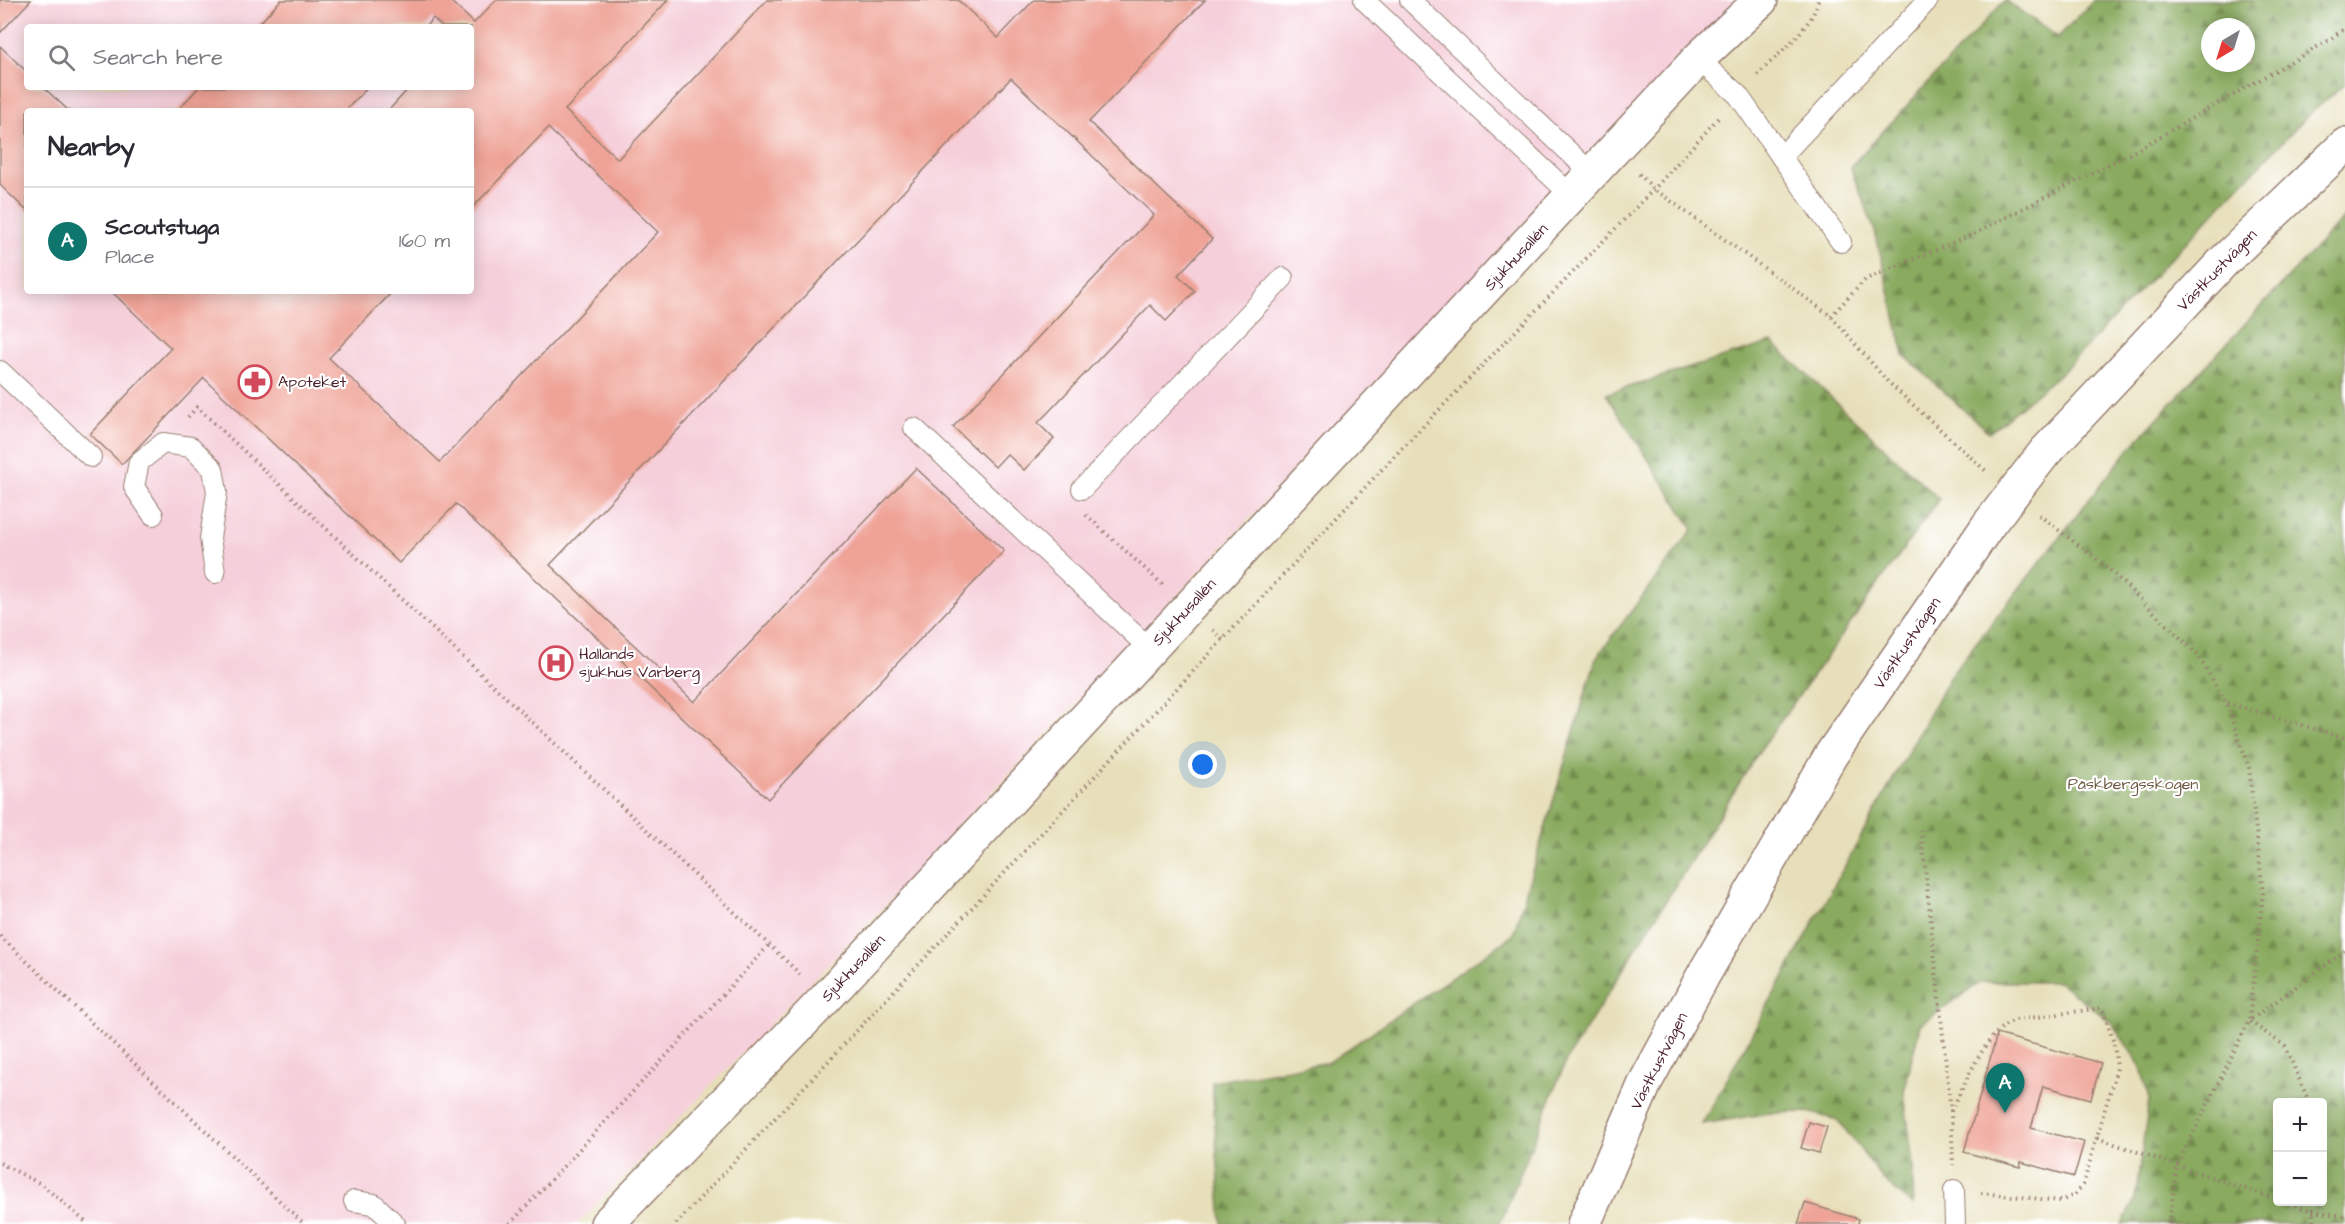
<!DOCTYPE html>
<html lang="en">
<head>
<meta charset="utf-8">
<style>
  body { margin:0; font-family:"Architects Daughter",sans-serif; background:#f2f2f3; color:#2b2b33 }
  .controls { position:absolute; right:18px; bottom:18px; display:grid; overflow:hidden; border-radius:6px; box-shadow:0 3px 15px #0003 }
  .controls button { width:54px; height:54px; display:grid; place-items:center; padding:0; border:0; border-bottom:2px solid #e1e1e2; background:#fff; color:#2b2b33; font:30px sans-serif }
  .compass { position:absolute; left:2201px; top:18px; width:54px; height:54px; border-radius:50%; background:#fff; box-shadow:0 3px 15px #0003; rotate:218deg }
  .you { position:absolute; left:1203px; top:765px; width:21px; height:21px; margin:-15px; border:4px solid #fff; border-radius:50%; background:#1a73e8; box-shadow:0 0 0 9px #1a73e833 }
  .badge { display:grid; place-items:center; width:39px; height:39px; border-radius:50%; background:#0f766e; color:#fff; font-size:20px; font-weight:700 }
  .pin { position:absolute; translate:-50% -50px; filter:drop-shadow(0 2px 3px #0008) }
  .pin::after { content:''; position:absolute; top:32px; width:21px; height:18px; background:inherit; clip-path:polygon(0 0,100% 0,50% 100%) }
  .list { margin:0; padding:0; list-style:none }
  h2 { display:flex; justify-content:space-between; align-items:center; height:78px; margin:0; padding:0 24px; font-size:26px }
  h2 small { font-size:20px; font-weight:400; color:#7c7c81 }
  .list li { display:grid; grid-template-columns:39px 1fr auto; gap:18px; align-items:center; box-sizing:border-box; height:108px; padding:0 24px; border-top:2px solid #e1e1e2 }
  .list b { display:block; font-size:22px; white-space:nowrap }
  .list p { margin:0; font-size:20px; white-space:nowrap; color:#7c7c81 }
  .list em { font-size:20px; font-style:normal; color:#7c7c81 }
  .icon { flex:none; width:33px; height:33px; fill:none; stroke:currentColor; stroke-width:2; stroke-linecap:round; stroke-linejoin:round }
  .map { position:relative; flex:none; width:2345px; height:1224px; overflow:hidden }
  .search { position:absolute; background:#fff; box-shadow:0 3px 15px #0003; left:24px; top:24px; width:450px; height:66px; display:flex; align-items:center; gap:15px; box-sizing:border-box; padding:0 21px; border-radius:6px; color:#7c7c81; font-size:22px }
  .panel { position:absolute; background:#fff; box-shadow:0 3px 15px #0003; left:24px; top:108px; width:450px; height:186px; border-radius:6px }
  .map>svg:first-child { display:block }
  .built { fill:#f5cfda; fill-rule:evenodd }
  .forest { fill:url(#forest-firs); stroke:#6a6444; stroke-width:1.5; fill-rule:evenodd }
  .building { fill:#efa396 }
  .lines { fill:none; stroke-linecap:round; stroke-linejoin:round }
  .lane-casing { stroke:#987f72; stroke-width:22 }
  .street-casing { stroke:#987f72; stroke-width:36 }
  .secondary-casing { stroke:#987f72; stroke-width:36 }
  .path { stroke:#987f72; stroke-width:4; stroke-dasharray:1.5 4.5; stroke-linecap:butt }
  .lane { stroke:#fff; stroke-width:20 }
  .street { stroke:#fff; stroke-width:33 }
  .secondary { stroke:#fff; stroke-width:33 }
  .secondary-bridge-casing { stroke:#987f72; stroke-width:36; stroke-linecap:butt }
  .secondary-bridge { stroke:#fff; stroke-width:33 }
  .labels { text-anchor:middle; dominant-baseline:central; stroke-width:4.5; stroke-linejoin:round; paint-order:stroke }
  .street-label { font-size:16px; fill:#4a1f2b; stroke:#fff }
  .poi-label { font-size:16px; fill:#4a1f2b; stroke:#fff; text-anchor:start }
  .park-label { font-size:16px; fill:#6c5941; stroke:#fff }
</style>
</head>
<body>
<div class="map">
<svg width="2345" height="1224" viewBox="0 0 2345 1224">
  <defs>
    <pattern id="forest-firs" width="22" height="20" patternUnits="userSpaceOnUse" patternTransform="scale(1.5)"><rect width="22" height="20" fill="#89aa5e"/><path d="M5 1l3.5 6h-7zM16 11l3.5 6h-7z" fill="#728a4e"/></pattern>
  </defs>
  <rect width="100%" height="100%" fill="#fff"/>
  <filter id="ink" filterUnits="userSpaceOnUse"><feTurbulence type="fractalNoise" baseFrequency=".0167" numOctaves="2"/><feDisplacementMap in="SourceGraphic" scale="12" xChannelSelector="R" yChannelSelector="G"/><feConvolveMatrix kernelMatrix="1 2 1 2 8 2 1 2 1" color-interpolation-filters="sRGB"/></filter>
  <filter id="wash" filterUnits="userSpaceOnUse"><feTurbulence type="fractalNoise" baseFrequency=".008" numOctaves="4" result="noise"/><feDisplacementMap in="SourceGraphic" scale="24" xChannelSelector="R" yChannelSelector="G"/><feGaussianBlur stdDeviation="1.35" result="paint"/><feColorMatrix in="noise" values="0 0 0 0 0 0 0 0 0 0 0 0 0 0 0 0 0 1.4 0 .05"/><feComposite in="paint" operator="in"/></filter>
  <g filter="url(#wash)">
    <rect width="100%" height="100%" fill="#e7dfb9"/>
    <path class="built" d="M0 0H1737L936 852 578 1224H0ZM27 27H471V87H27ZM27 111H471V291H27Z"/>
    <g class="forest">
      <path d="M2005 0 2058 37 2094 0H2345V84L2305 118 2063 371 1989 433 1904 355 1875 231 1850 167ZM2210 27H2246V63H2210Z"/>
      <path d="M2345 216V1224H2122L2135 1199 2149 1100 2141 1067 2112 1023 2059 982H1981L1920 1025 1904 1092 1913 1165V1205L1885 1182 1838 1120 1807 1112 1770 1113 1702 1124 1950 676 2129 449ZM2278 1102H2322V1202H2278Z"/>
      <path d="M1772 342 1939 499 1760 750 1566 1061 1500 1224H1222L1212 1082 1329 1062 1513 935 1596 658 1693 529 1606 394Z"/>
    </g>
    <g id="blocks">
      <g class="building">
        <path d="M0 0H31L0 33Z"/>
        <path d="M281 0H449L474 23 496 0H668L565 110 618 159 767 0H958L998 38 1034 0H1205L1089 122 1212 239 1178 275 1195 291 1166 321 1150 305 1038 423 1054 439 1024 470 1007 454 995 467 953 427 1154 215 1011 78 550 565 694 702 916 468 1004 551 768 799 456 504 399 563 204 378 122 464 90 434 171 348 111 291H393L329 358 440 462 658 232 548 128 471 209V111H388L410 87H471V27H442L433 18 425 27H256Z"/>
        <path d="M0 46 27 72V87H43L69 111H27V211L0 185Z"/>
        <path d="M199 87H368L345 111H177Z"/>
        <path d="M1997 1034 2101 1063 2091 1099 2043 1086 2031 1128 2084 1142 2074 1177 2021 1162 2020 1167 1964 1152Z"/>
        <path d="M1809 1122 1827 1127 1819 1153 1801 1148Z"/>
        <path d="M1805 1203 1859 1219 1858 1224H1798Z"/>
      </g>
    </g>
  </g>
  <g filter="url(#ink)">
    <use href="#blocks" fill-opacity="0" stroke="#987f72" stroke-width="1.5"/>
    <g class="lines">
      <defs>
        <g id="lane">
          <path d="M1364 0 1572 196"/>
          <path d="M1410 0 1592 174"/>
          <path d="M1698 59 1738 95 1841 242"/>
          <path d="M1781 157 1928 0"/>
          <path d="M0 371 91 457"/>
          <path d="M914 428 1150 649"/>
          <path d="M1082 489 1283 278"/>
          <path d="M153 515 134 487 139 462 163 443 191 447 213 469 217 492 210 538 215 573"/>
          <path d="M1954 1190 1955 1224"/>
          <path d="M354 1201 374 1204 395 1224"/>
        </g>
        <path id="street" d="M607 1224 826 998 1698 59 1761 0"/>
        <g id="secondary">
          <path d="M2045 452 2224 261 2345 145"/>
          <path d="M1584 1224 1646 1081 1704 974 1831 755 1989 524"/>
        </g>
      </defs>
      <use href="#lane" class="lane-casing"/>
      <use href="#street" class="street-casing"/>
      <use href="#secondary" class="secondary-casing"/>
      <g class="path">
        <path d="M1757 75C1776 56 1814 26 1818 0"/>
        <path d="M1639 174 1654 189 1831 316 1888 382 1987 472"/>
        <path d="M1831 316 1866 279 1972 235 2133 152 2329 40 2345 28"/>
        <path d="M188 417 197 407 800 974"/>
        <path d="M1086 515 1163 585"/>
        <path d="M2039 515 2107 567 2198 655 2226 703 2249 767 2263 893 2249 1021 2177 1166 2169 1224"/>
        <path d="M1213 630 1223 640"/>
        <path d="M2227 703 2345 738"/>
        <path d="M1921 830 1951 1111 1953 1165"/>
        <path d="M0 936 304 1224"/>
        <path d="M2309 1102 2285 1046 2249 1021 2345 951"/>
        <path d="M1951 1111C1966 1083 1985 1031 2015 1020L2102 1008 2114 1043 2117 1068 2083 1185 2074 1195 2061 1201 1981 1193"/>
        <path d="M2097 1138 2278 1200"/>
        <path d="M0 1163 41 1184 88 1224"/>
        <path d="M2284 1202 2312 1211 2345 1216"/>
        <path d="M2312 1202 2314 1224"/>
        <path d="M510 1224 769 945"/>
        <path d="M676 1224 1400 450 1654 189 1720 116"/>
      </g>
      <use href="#lane" class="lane"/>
      <use href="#street" class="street"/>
      <use href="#secondary" class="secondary"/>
      <defs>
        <path id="secondary-bridge" d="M1989 524 2045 452"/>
      </defs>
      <use href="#secondary-bridge" class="secondary-bridge-casing"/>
      <use href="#secondary-bridge" class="secondary-bridge"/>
    </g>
  </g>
  <defs>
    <symbol id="pharmacy-ring" viewBox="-11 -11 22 22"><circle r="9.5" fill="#fff" stroke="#d1495b" stroke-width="1.5"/><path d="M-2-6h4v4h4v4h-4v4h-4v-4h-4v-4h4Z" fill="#d1495b"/></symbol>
    <symbol id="hospital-ring" viewBox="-11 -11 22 22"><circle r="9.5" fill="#fff" stroke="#d1495b" stroke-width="1.5"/><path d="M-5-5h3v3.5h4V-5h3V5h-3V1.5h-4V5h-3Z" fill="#d1495b"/></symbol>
  </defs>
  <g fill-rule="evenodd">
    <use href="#pharmacy-ring" x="236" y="363" width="38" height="38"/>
    <use href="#hospital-ring" x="537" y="644" width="38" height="38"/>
  </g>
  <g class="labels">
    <g class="street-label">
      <text transform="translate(1516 257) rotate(-47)">Sjukhusallén</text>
      <text transform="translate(2217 270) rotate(-46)">Västkustvägen</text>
      <text transform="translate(1184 612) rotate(-47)">Sjukhusallén</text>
      <text transform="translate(1907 643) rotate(-56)">Västkustvägen</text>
      <text transform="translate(853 968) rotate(-47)">Sjukhusallén</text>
      <text transform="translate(1659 1061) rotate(-63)">Västkustvägen</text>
    </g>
    <g class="poi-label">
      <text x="278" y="382">Apoteket</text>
      <text x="579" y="654">Hallands<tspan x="579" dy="18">sjukhus Varberg</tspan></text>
    </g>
    <g class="park-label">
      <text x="2133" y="784">Påskbergsskogen</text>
    </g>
  </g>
</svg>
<div class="controls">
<button>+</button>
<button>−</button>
</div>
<svg class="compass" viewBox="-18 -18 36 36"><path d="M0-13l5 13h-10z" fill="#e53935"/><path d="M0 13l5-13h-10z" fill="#7c7c81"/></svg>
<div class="you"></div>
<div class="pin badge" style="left:2005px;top:1113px">A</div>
<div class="search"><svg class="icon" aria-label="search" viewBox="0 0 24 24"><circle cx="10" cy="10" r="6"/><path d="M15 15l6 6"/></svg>Search here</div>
<section class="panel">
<h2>Nearby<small></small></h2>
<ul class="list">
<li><span class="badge">A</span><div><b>Scoutstuga</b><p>Place</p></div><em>160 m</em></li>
</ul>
</section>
</div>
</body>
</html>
